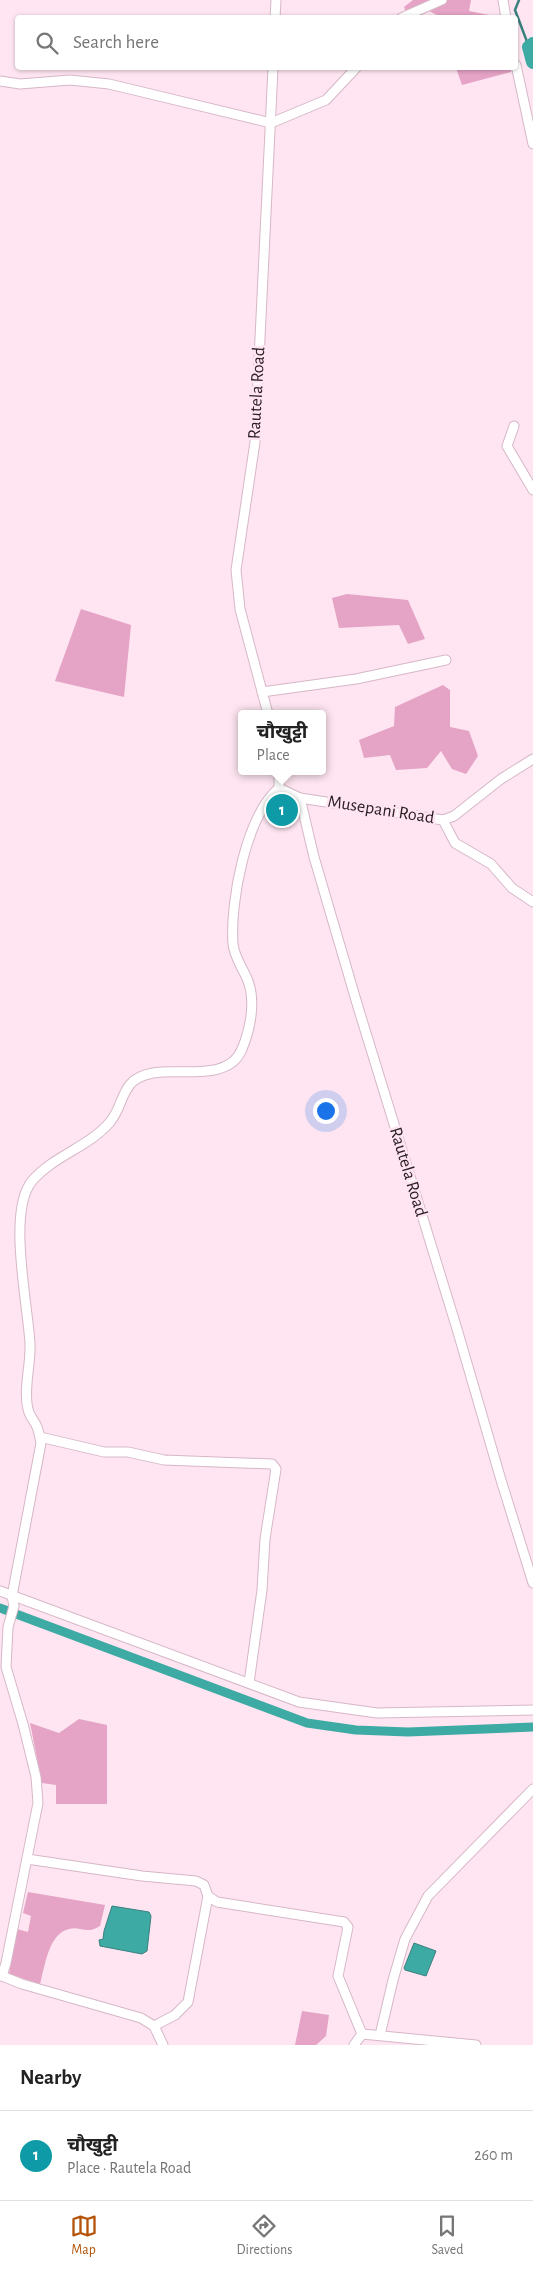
<!DOCTYPE html>
<html lang="en">
<head>
<meta charset="utf-8">
<style>
  body { margin:0; font-family:"Alegreya Sans","Noto Sans Devanagari",sans-serif; background:#f6f6f6; color:#222 }
  .you { position:absolute; left:325px; top:1110px; width:18px; height:18px; margin:-12px; border:4px solid #fff; border-radius:50%; background:#1a73e8; box-shadow:0 0 0 8px #1a73e833 }
  .badge { display:grid; place-items:center; width:32px; height:32px; border-radius:50%; background:#b45309; color:#fff; font-size:16px; font-weight:700 }
  .pin { position:absolute; translate:-50% -50%; border:2px solid #fff; box-shadow:0 1px 5px #0006 }
  .popup { position:absolute; left:238px; top:710px; width:88px; height:65px; box-sizing:border-box; display:grid; place-content:center; border-radius:5px; background:#fff; filter:drop-shadow(0 1px 4px #0005); font-size:16px; white-space:nowrap; color:#767676 }
  .popup b { font-size:19px; color:#222 }
  .popup::after { content:''; position:absolute; left:50%; top:100%; margin-left:-10px; border:10px solid transparent; border-top-color:#fff }
  .list { margin:0; padding:0; list-style:none }
  h2 { display:flex; justify-content:space-between; align-items:center; height:65px; margin:0; padding:0 20px; font-size:21px }
  h2 small { font-size:16px; font-weight:400; color:#767676 }
  .list li { display:grid; grid-template-columns:32px 1fr auto; gap:15px; align-items:center; box-sizing:border-box; height:90px; padding:0 20px; border-top:1px solid #e0e0e0 }
  .list b { display:block; font-size:19px; white-space:nowrap }
  .list p { margin:0; font-size:16px; white-space:nowrap; color:#767676 }
  .list em { font-size:16px; font-style:normal; color:#767676 }
  .icon { flex:none; width:28px; height:28px; fill:none; stroke:currentColor; stroke-width:2; stroke-linecap:round; stroke-linejoin:round }
  .map { position:relative; flex:none; width:533px; height:2045px; overflow:hidden }
  .search { position:absolute; background:#fff; box-shadow:0 1px 4px #0004; left:15px; right:15px; top:15px; height:55px; display:flex; align-items:center; gap:12px; box-sizing:border-box; padding:0 18px; border-radius:5px; color:#767676; font-size:19px }
  .sheet { height:155px; background:#fff }
  nav { display:flex; justify-content:space-around; align-items:center; box-sizing:border-box; height:70px; border-top:1px solid #e0e0e0; background:#fff; font-size:14px; color:#767676 }
  nav a { display:grid; justify-items:center; gap:2px }
  nav .on { color:#b45309 }
  .map>svg:first-child { display:block }
  .green { fill:#e5a3c6 }
  .water { fill:#3daaa4; stroke:#38817e }
  .lines { fill:none; stroke-linecap:round; stroke-linejoin:round }
  .stream { stroke:#38817e; stroke-width:2.5 }
  .canal { stroke:#3daaa4; stroke-width:9 }
  .river { stroke:#3daaa4; stroke-width:14 }
  .street-casing { stroke:#d6b7c7; stroke-width:11 }
  .street { stroke:#fff; stroke-width:9 }
  .labels { text-anchor:middle; dominant-baseline:central; stroke-width:5; stroke-linejoin:round; paint-order:stroke }
  .street-label { font-size:18px; fill:#2c2026; stroke:#fee5f1 }
</style>
</head>
<body>
<div class="map">
<svg width="533" height="2045" viewBox="0 0 533 2045">
  <rect width="100%" height="100%" fill="#fee5f1"/>
  <g class="green">
    <path d="M413 0H471L469 11 499 17H441L429 11 418 17H408L404 7Z"/>
    <path d="M456 68H511V72L462 85Z"/>
    <path d="M347 594 408 600 425 639 408 644 399 625 339 628 332 598Z"/>
    <path d="M81 609 131 625 124 697 55 681Z"/>
    <path d="M443 685 450 690V727L469 731 478 756 466 774 452 769 441 751 427 768 396 770 390 755 364 758 359 740 394 726 395 707Z"/>
    <path d="M79 1719 107 1725V1804H56V1785L42 1783 30 1723 59 1733Z"/>
    <path d="M28 1892 105 1905 100 1926C86 1935 81 1926 69 1929 48 1934 45 1967 40 1984L9 1974 17 1929 28 1932 31 1916 23 1913Z"/>
    <path d="M302 2011 329 2015 326 2036 316 2045H295Z"/>
  </g>
  <g class="water">
    <path d="M112 1906 149 1912 151 1916 147 1951 142 1954 100 1946 99 1940 103 1939 104 1931Z"/>
    <path d="M414 1943 436 1951 426 1976 405 1970 404 1968Z"/>
  </g>
  <g class="lines">
    <path class="stream" d="M519 0 515 10 529 47"/>
    <path class="canal" d="M0 1608 307 1723 356 1730 408 1732 533 1727"/>
    <path class="river" d="M533 44 529 47 533 62"/>
    <defs>
      <g id="street">
        <path d="M503 0 506 18"/>
        <path d="M275 18 276 0"/>
        <path d="M401 18 442 0"/>
        <path d="M516 65 533 144"/>
        <path d="M0 81 20 84 70 80 109 84 271 123 326 100 356 68"/>
        <path d="M514 426 507 446 533 490"/>
        <path d="M262 692 356 679 446 660"/>
        <path d="M268 714 240 609 236 570 255 442 273 68"/>
        <path d="M279 788 300 798 443 820 454 816 501 779 533 759"/>
        <path d="M279 788V771"/>
        <path d="M300 798 314 857 358 1007 457 1329 501 1480 533 1583"/>
        <path d="M443 820 455 843 491 864 512 888 533 902"/>
        <path d="M40 1437 104 1452H128L164 1460 272 1464 276 1469 265 1539 262 1590 249 1683"/>
        <path d="M0 1591 299 1702 377 1713 533 1710"/>
        <path d="M27 1859 142 1876 196 1881 204 1885 208 1896 217 1902 344 1922 348 1927 338 1976 362 2034"/>
        <path d="M0 1976H2L6 1963 38 1803 36 1777 23 1724 6 1667 8 1627 14 1606 12 1596 41 1443C40 1438 39 1432 37 1427 35 1421 29 1416 28 1409 23 1390 31 1364 30 1344 28 1304 7 1211 32 1181 53 1156 89 1147 110 1122 126 1103 119 1079 153 1073 180 1068 229 1082 242 1049 250 1030 256 1002 248 981 244 970 234 957 233 944 230 901 246 816 279 788"/>
        <path d="M2 1976 22 1984 141 2018 154 2026 163 2045"/>
        <path d="M154 2026 175 2015 188 2002 208 1896"/>
        <path d="M380 2035 393 1980 405 1939 428 1896 533 1789"/>
        <path d="M354 2045 362 2034 476 2045"/>
      </g>
    </defs>
    <use href="#street" class="street-casing"/>
    <use href="#street" class="street"/>
  </g>
  <g class="labels">
    <g class="street-label">
      <text transform="translate(257 393) rotate(-87)">Rautela Road</text>
      <text transform="translate(381 810) rotate(9)">Musepani Road</text>
      <text transform="translate(408 1172) rotate(73)">Rautela Road</text>
    </g>
  </g>
</svg>
<div class="you"></div>
<div class="pin badge" style="left:282px;top:810px;background:#0f9aa8">1</div>
<div class="popup"><b>चौखुट्टी</b>Place</div>
<div class="search"><svg class="icon" aria-label="search" viewBox="0 0 24 24"><circle cx="10" cy="10" r="6"/><path d="M15 15l6 6"/></svg>Search here</div>
</div>
<section class="sheet">
<h2>Nearby<small></small></h2>
<ul class="list">
<li><span class="badge" style="background:#0f9aa8">1</span><div><b>चौखुट्टी</b><p>Place · Rautela Road</p></div><em>260 m</em></li>
</ul>
</section>
<nav>
<a class="on"><svg class="icon" aria-label="map" viewBox="0 0 24 24"><path d="M3 6l6-2 6 2 6-2v14l-6 2-6-2-6 2zM9 4v14M15 6v14"/></svg>Map</a>
<a><svg class="icon" aria-label="directions" viewBox="0 0 24 24"><path d="M12 3l9 9-9 9-9-9zM9 14v-3h6M13 9l2 2-2 2"/></svg>Directions</a>
<a><svg class="icon" aria-label="saved" viewBox="0 0 24 24"><path d="M7 4h10v16l-5-4-5 4z"/></svg>Saved</a>
</nav>
</body>
</html>
